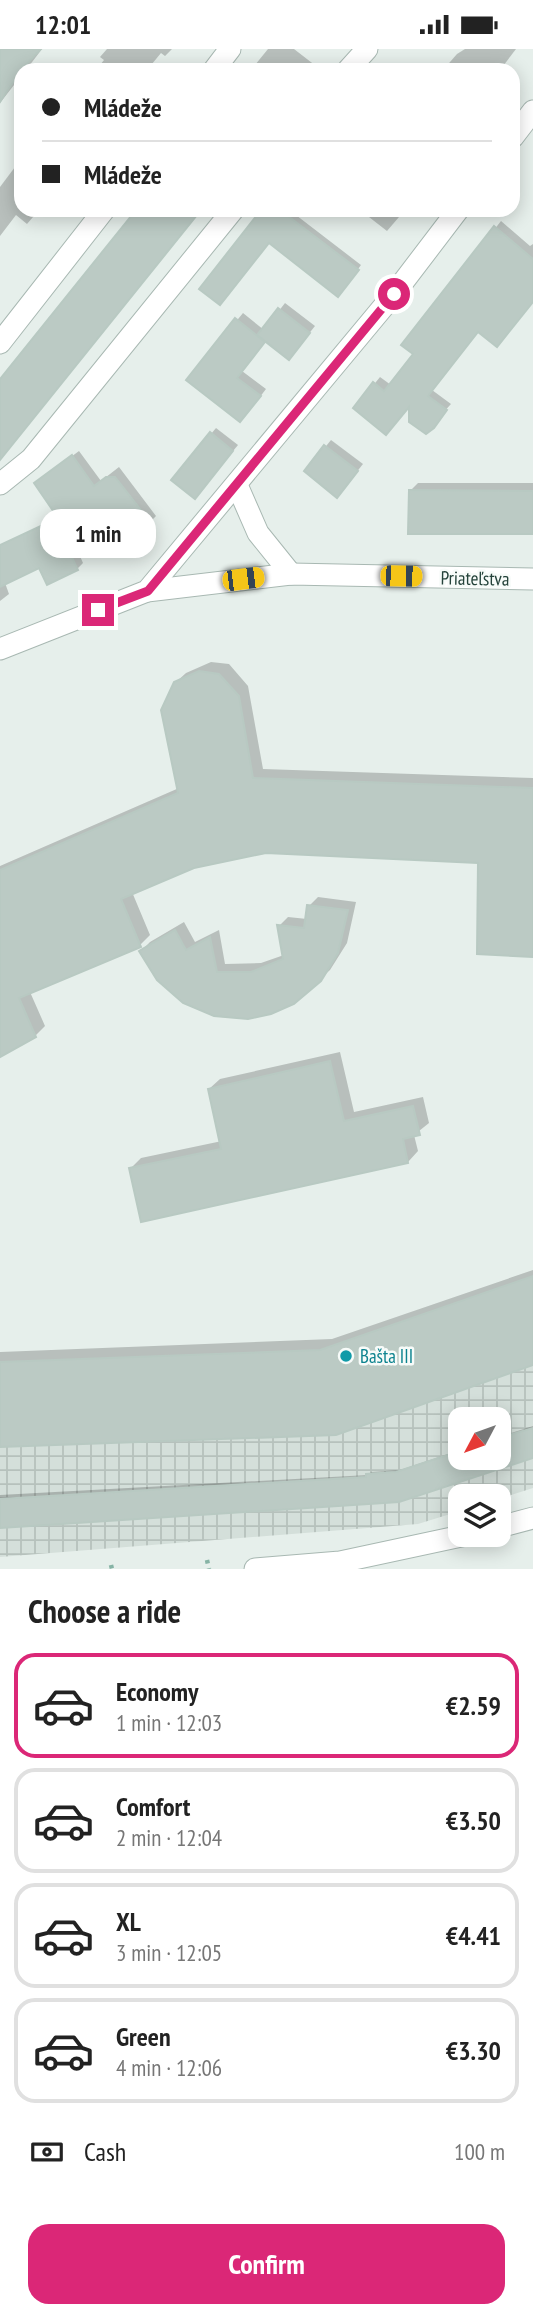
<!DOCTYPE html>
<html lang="en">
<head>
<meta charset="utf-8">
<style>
  :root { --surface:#fff; --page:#f6f6f6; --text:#222; --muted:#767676; --line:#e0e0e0; --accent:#db2777 }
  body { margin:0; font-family:"PT Sans Narrow",sans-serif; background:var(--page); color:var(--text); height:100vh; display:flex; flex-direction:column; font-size:26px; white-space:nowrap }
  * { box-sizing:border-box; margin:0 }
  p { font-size:23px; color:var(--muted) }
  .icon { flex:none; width:38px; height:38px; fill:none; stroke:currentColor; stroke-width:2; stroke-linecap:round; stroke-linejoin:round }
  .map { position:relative; height:1520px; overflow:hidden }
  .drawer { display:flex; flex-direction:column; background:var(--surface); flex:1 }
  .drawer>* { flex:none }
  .banner { position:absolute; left:14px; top:14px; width:506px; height:154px; border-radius:21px; box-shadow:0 4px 18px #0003; display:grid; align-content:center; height:154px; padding:0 28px; background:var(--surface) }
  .needle { width:46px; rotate:229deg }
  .buttons { position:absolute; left:448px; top:1358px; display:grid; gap:14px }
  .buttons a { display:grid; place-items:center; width:63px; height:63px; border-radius:14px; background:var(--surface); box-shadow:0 4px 18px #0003; font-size:35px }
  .end { position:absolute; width:32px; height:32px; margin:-16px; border:9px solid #db2777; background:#fff; box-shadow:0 0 0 4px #fff }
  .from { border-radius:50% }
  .bubble { position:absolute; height:49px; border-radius:21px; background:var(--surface); box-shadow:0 4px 18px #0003; font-size:23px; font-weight:800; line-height:49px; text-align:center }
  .car { position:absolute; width:21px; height:42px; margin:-21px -10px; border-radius:9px; box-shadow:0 0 5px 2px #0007; background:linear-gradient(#f5c518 24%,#345 0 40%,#f5c518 0 76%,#345 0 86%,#f5c518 0) }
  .banner b { display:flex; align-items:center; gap:24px; height:66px; font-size:26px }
  .banner b+b { border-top:2px solid var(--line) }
  .banner i { width:18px; height:18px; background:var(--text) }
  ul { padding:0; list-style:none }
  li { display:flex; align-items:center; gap:21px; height:105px; margin:0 14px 10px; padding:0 14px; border:4px solid var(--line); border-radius:21px }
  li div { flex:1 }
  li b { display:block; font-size:26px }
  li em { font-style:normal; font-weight:800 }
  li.active { border-color:var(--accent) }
  li>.icon { width:63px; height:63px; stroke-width:1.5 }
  h2 { padding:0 28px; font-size:32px; line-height:84px }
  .pay { display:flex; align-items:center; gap:18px; height:77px; padding:0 28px; font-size:26px }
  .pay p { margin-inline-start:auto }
  .action { display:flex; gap:14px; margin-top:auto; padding:14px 28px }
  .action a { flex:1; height:80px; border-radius:21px; background:var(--accent); color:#fff; font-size:28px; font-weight:800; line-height:80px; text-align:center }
  .status { display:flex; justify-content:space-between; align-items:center; height:49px; padding:0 35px; background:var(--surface); direction:ltr }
  .status svg { height:19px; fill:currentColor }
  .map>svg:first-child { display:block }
</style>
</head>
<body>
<div class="status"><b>12:01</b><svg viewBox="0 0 49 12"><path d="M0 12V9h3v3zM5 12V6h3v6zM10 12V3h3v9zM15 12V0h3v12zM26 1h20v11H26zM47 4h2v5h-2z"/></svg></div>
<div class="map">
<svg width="533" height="1520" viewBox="0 0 533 1520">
  <defs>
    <pattern id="industrial-grid" width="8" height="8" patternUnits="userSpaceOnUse" patternTransform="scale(1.75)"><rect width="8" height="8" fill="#d4dfda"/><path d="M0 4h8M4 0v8" fill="none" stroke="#b6c1bc"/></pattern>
  </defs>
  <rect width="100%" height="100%" fill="#e6efeb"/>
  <path fill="url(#industrial-grid)" fill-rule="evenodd" d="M 533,1316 L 533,1439 L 499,1450 L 499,1447 L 460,1447 L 460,1462 L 418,1475 L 0,1508 L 0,1398 L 336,1386 ZM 460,1370 L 499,1370 L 499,1409 L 460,1409 Z"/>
  <g fill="#0003">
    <polygon points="0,0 42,0 26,21 21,21 21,27 0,54"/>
    <polygon points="107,0 172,0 165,7 161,4 147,21 96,21 104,11 100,8"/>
    <polygon points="268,0 294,0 316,17 313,21 251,21"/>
    <polygon points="465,0 516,0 500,21 443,21 457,5"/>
    <polygon points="21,110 21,161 39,161 27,175 16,166 0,187 0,138"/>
    <polygon points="263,161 293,161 292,163 361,216 342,242 269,192"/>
    <polygon points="360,161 405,161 387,182"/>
    <polygon points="501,172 530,197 533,195 533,250 478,281 432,341 451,355 431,377 411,354 355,359 380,328 391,336 415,305 404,296"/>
    <polygon points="285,254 315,277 295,302 266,290 242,322 266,340 247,365 188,331 243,264 264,281"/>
    <polygon points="216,379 238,396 200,442 211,385"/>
    <polygon points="331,391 363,415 343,440 306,422"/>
    <polygon points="79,402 101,432 119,418 156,467 150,473 110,474 73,491 83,514 77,520 25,486 58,467 36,434"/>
    <polygon points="418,434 533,434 533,483 410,442"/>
    <polygon points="0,520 9,545 0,552"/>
    <polygon points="211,613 229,615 248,637 263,720 533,729 533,906 480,812 266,802 193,818 132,843 150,886 140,896 30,943 45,977 35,987 0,1006 0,817 179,739 175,634 186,624"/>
    <polygon points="318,848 356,853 347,894 330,921 293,954 141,902 150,893 184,873 195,893 219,881 225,915 261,914 284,906 279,877 288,868 307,870 309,857"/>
    <polygon points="340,1003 354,1063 423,1048 429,1074 414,1086 418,1102 408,1113 131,1119 141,1109 222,1092 209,1040 220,1030"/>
    <polygon points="533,1221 533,1315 0,1396 0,1303 332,1290"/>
    <polygon points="533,1377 533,1407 0,1476 0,1446 368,1426 371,1423 400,1421 460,1401 460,1409 499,1409 499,1388"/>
  </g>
  <g fill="#bbcac4" stroke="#b8c9c2" stroke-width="2">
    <polygon points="0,0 41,0 21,21 0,53"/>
    <polygon points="136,161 201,161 0,411 0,330"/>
    <polygon points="261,161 280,161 359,221 338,248 269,194 220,256 199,240"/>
    <polygon points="494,177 533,210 533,253 497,298 478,283 428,347 447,361 434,379 426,385 409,373 409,358 386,386 353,359 373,333 384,342 413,305 401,296"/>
    <polygon points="278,259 310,284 289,311 257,286"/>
    <polygon points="235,269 265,293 237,329 261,347 240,373 186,331"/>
    <polygon points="210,383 233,402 195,450 171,431"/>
    <polygon points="324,396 358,422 337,449 304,422"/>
    <polygon points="72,406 94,437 106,428 115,428 151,474 124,495 110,476 66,496 78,521 47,536 39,519 0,538 0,496 58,469 34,434"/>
    <polygon points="409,441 533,442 533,485 408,485"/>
    <polygon points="199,622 219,625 239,647 253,729 533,739 533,908 477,905 478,814 266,804 194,819 121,850 141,898 19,949 36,988 0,1008 0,821 178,744 161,661 174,633"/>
    <polygon points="307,856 348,861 338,904 321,932 294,955 271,965 248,970 214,967 183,954 157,931 139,902 175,881 186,901 210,888 217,923 251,923 283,910 277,876 304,879"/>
    <polygon points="330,1012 344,1072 413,1057 420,1086 403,1090 408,1114 141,1173 129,1119 221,1100 208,1040"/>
    <polygon points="533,1227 533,1316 336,1386 0,1398 0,1313 320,1301"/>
    <polygon points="533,1379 533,1409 399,1453 0,1479 0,1450 366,1428 366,1425 396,1423 460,1402 460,1409 499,1409 499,1389"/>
  </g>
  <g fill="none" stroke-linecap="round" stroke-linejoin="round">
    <g stroke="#a8b8b2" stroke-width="23">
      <g id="minor">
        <polyline points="214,21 230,0"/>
        <polyline points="348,21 367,0"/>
        <polyline points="513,88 533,62"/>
        <polyline points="0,294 104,161"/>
        <polyline points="0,435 31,410 233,161"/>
        <polyline points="237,436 258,484 291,525"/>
        <polyline points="147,542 291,525 533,530"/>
        <polyline points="0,600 147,542 394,245 458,161"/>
        <polyline points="499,1478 533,1469"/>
        <polyline points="255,1520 340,1513 466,1486"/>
      </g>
    </g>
    <g stroke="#86b3a5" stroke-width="4.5" stroke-dasharray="3.5 5" stroke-linecap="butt">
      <polyline points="207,1511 209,1520"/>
      <polyline points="111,1516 112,1520"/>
    </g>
    <use href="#minor" stroke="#fff" stroke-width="21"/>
  </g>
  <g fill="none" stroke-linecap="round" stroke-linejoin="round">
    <polyline stroke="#db2777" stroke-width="9" points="98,561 148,542 394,245"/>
  </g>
  <circle fill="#0f9aa8" stroke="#f7fbf9" stroke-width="2.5" cx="346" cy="1307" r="7"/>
  <g text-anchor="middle" stroke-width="5" stroke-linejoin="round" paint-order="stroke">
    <g font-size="19" fill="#24423a" stroke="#f7fbf9">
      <text transform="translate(475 529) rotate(1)" y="7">Priateľstva</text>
    </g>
    <g font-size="19" fill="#0d838f" stroke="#f7fbf9" text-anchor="start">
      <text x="360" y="1314">Bašta III</text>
    </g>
  </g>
</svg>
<div class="buttons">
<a><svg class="needle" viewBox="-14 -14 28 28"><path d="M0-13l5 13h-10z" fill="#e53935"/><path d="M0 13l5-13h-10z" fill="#767676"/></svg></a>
<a><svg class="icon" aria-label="layers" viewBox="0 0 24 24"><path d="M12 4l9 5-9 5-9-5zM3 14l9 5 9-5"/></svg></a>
</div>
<i class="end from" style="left:394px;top:245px"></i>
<i class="end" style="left:98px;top:561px"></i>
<div class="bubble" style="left:40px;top:460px;width:116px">1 min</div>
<i class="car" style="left:401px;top:527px;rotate:91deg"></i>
<i class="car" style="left:243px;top:530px;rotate:83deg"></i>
<div class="banner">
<b><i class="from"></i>Mládeže</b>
<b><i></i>Mládeže</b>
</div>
</div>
<section class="drawer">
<h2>Choose a ride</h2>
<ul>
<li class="active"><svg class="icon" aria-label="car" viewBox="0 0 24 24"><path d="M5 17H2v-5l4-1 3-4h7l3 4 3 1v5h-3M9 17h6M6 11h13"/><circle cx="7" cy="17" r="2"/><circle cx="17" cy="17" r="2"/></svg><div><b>Economy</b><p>1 min · 12:03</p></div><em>€2.59</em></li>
<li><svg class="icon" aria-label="car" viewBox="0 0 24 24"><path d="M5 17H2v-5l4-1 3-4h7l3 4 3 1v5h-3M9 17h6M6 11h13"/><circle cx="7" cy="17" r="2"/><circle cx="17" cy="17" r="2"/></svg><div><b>Comfort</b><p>2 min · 12:04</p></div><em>€3.50</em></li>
<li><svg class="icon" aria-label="car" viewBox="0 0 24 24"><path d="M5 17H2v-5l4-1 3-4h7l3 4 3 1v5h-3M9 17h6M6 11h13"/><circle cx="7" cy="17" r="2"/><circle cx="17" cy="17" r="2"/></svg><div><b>XL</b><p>3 min · 12:05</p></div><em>€4.41</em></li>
<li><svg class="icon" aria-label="car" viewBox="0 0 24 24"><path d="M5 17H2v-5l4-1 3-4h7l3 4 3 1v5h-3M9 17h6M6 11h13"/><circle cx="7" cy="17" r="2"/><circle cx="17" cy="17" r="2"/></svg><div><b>Green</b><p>4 min · 12:06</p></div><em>€3.30</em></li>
</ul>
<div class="pay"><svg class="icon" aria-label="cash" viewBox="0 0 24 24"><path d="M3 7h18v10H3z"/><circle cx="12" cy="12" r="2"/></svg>Cash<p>100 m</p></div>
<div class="action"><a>Confirm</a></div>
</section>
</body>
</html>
